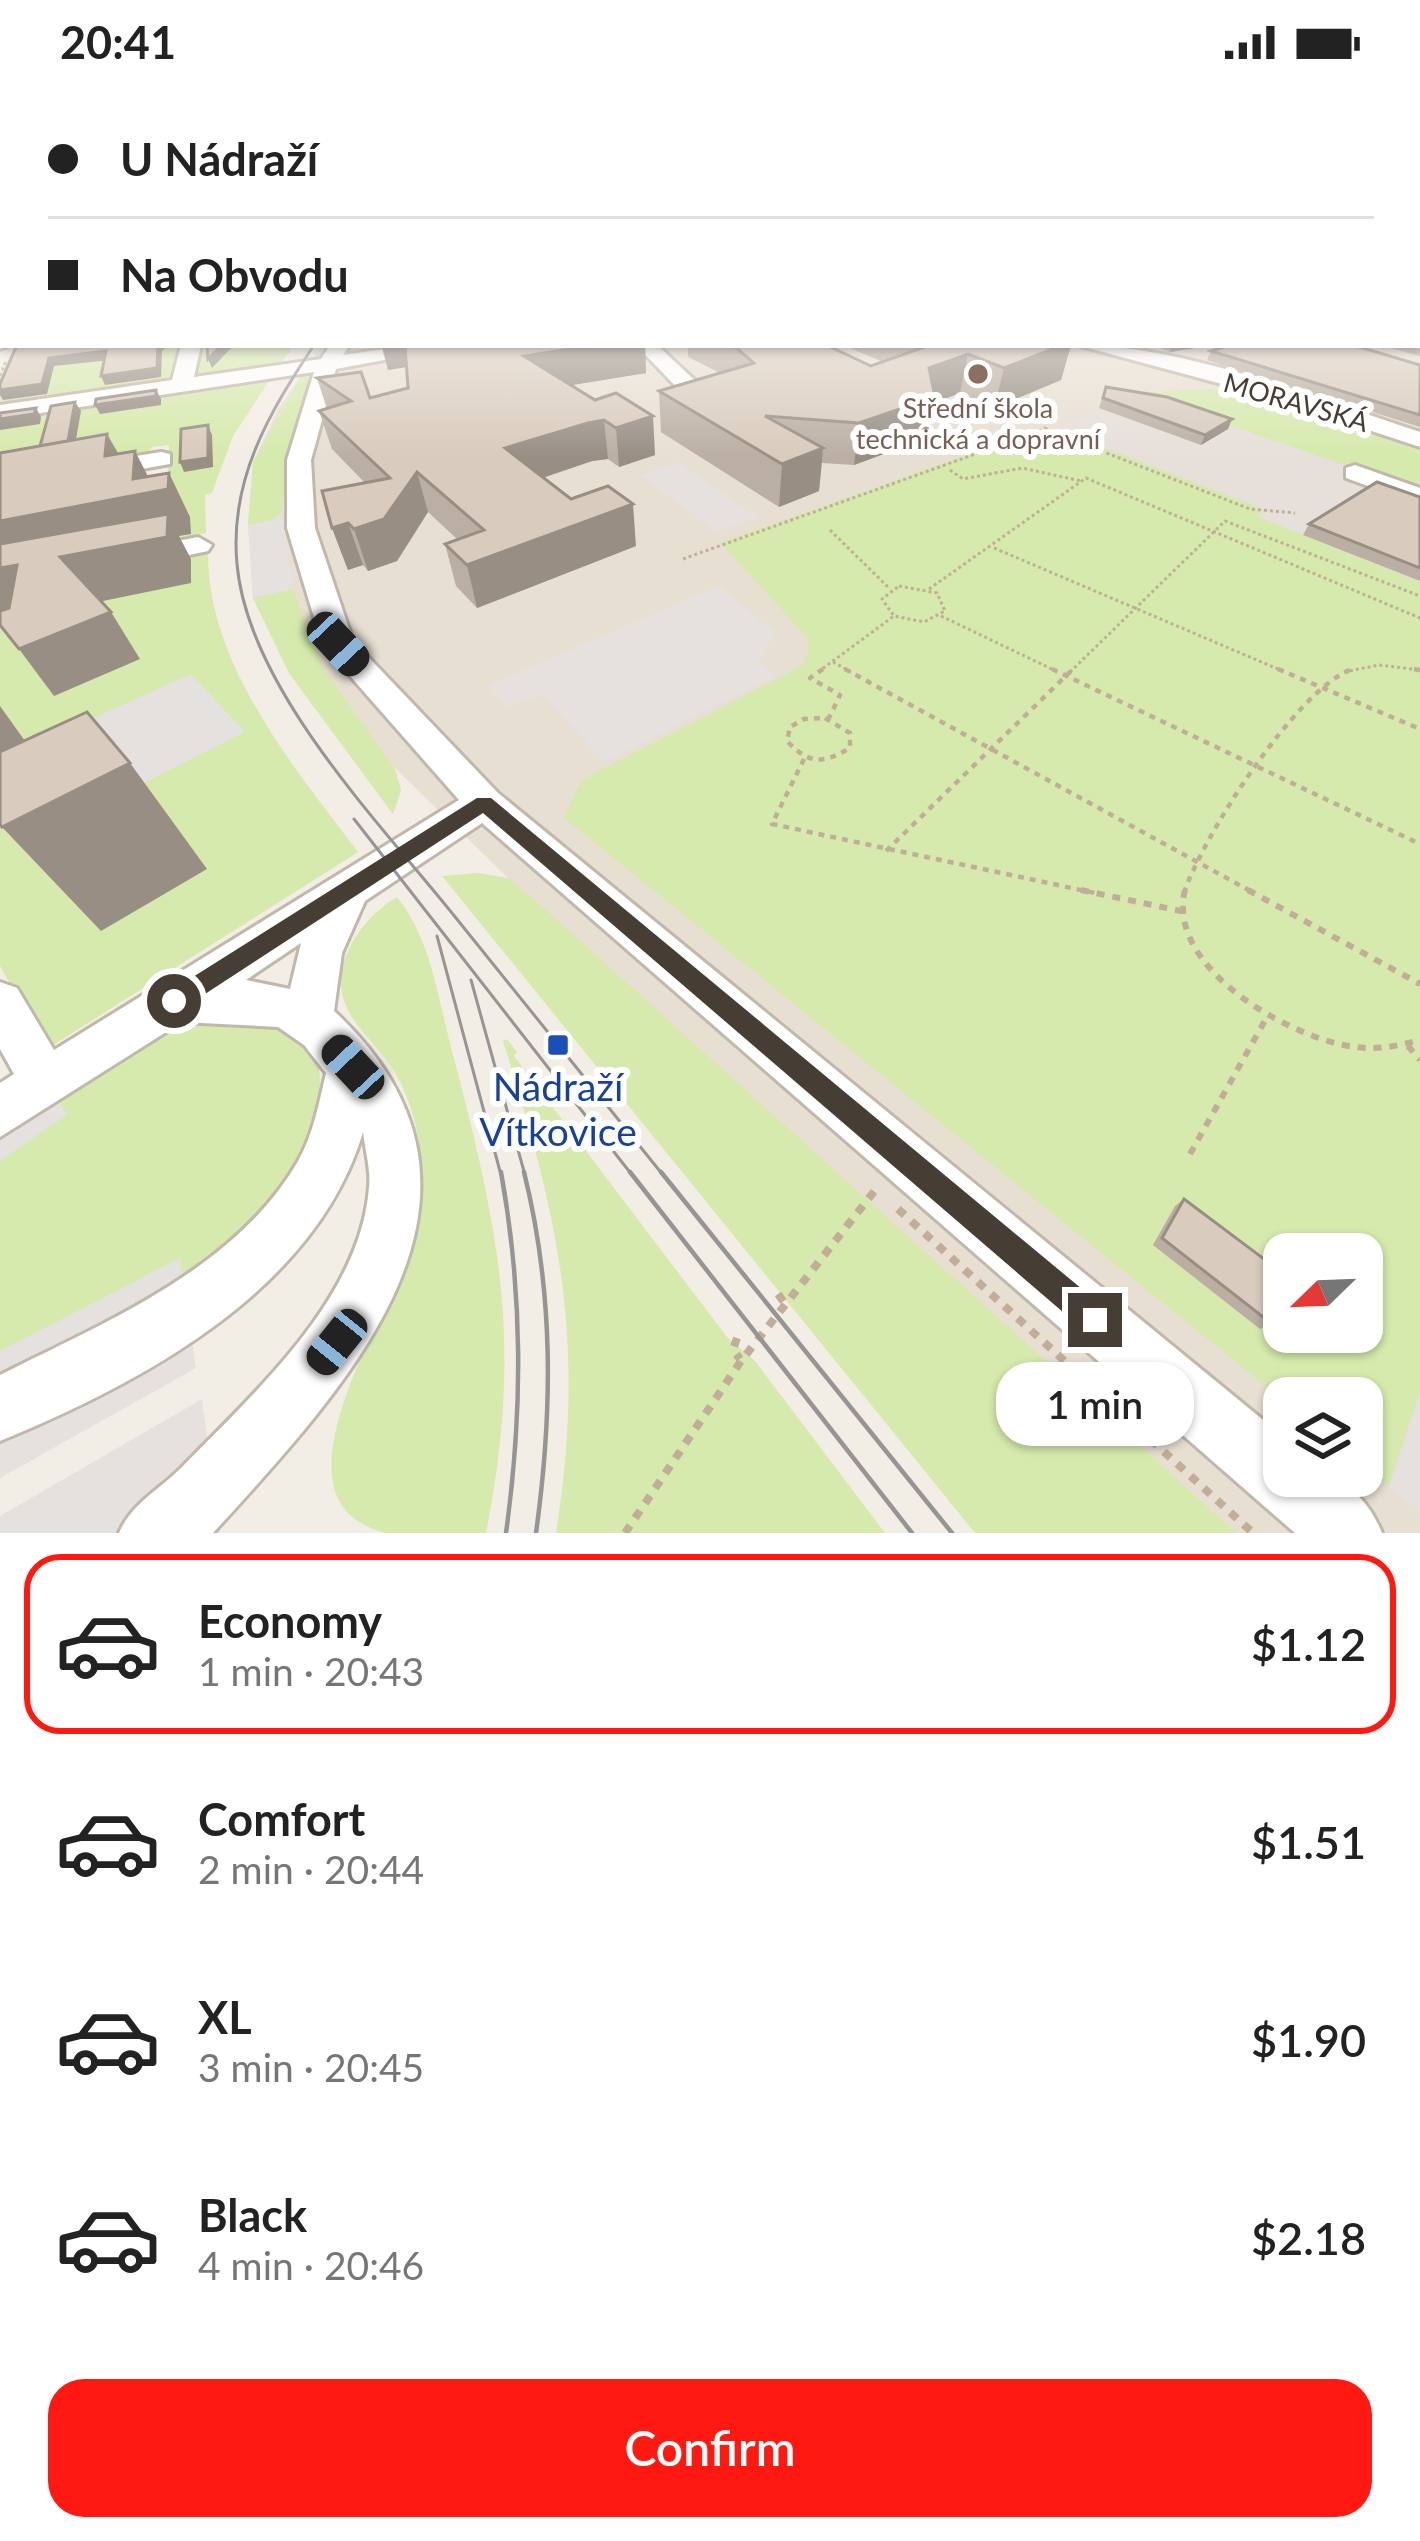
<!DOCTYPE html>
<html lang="en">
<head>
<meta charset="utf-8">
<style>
  :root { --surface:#fff; --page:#f2f2f2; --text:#222; --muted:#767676; --line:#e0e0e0; --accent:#ff1911 }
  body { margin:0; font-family:Lato,sans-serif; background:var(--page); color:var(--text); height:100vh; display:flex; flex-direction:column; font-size:45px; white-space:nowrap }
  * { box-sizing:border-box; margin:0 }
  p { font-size:39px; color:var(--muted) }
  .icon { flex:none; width:66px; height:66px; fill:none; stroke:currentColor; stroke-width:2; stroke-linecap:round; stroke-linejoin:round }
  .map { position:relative; height:1449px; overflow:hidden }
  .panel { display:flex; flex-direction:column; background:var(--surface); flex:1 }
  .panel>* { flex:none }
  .guide { position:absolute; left:0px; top:0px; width:1422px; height:264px; box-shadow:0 3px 9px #0004; display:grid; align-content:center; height:264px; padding:0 48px; background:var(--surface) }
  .needle { width:78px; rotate:247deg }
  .buttons { position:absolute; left:1263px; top:1149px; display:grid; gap:24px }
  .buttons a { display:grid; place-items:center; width:120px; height:120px; border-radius:24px; background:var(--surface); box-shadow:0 3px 9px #0004; font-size:60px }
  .end { position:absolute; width:54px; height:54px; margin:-27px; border:15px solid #463d35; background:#fff; box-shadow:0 0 0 6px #fff }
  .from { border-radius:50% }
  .bubble { position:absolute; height:84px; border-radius:36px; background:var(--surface); box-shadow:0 3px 9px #0004; font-size:39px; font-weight:600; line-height:84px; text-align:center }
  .car { position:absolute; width:36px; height:72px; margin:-36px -18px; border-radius:15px; box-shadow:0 0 9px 3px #0007; background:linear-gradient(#222 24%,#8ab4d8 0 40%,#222 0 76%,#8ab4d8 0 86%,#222 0) }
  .guide b { display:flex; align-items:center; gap:42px; height:114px; font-size:45px }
  .guide b+b { border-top:3px solid var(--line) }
  .guide i { width:30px; height:30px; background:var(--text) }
  ul { padding:21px 0 0; list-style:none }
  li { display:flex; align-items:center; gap:36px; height:180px; margin:0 24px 18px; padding:0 24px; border:6px solid transparent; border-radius:36px }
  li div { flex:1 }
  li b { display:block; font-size:45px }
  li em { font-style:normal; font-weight:600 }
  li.active { border-color:var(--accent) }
  li>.icon { width:108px; height:108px; stroke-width:1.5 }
  .primary-button { display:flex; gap:24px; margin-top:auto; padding:24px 48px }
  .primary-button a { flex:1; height:138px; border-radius:36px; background:var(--accent); color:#fff; font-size:48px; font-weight:600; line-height:138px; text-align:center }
  .status { display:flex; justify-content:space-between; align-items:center; height:84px; padding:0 60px; background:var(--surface); direction:ltr }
  .status svg { height:33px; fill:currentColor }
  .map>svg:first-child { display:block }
</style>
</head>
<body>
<div class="status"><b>20:41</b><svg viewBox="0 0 49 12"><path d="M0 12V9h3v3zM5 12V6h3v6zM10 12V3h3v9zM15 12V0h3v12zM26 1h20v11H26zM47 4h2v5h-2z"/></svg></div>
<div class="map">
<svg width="1420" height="1449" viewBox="0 0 1420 1449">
  <rect width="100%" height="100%" fill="#f3eee5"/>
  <path fill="#e8dfd3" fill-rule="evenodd" d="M 1420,171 L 1420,1449 L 1237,1449 L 508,794 L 395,684 L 401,706 L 393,730 L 289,589 L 253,514 L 248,441 L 253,378 L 278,325 L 322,261 L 1419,261 ZM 1284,1170 L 1362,1170 L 1362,1248 L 1284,1248 ZM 1284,1314 L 1362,1314 L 1362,1392 L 1284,1392 Z"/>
  <polygon fill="#e6dfda" points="1136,309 1420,407 1420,498 1254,432 1264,425 1056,345"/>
  <g fill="#d5eaac" fill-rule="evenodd">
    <polygon points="16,261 184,261 167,298 0,322 0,290"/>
    <polygon points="197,261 295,261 278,282 192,293"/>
    <polygon points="304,287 314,288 289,371 282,428 273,436 248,441 253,378"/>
    <polygon points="273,291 233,352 212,409 205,411 206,449 0,488 140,394 168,389 169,361 153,363 140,375 0,399 0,333"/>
    <polygon points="1246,303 1403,360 1420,361 1420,407 1136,309"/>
    <path d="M 1056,345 L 1265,426 L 1256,432 L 1420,498 L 1420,1308 L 1389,1402 L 1362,1381 L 1362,1314 L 1284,1317 L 563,733 L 582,696 L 802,582 L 809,566 L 807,553 L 720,459 L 1036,346 ZM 1284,1170 L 1362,1170 L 1362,1248 L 1284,1248 Z"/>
    <path d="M 208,468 C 207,580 294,683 358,768 L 47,965 L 0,882 L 0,514 Z"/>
    <polygon points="293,505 323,584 393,682 401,706 393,730 289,589 253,514"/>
    <polygon points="478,789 508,794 536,817 1237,1449 975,1449 442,792"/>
    <path d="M 397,813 C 430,854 437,909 450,959 C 499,1146 524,1255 486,1449 C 456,1449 414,1449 385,1449 C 244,1411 426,1193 422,1100 C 421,1062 416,1028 398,994 C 386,970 362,952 349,928 C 325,885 360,835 397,813 Z"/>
    <polygon points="201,936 284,942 318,976 324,1031 279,1127 210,1186 0,1299 0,1053 137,962"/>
    <path d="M 507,955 L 517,968 L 514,972 L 727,1253 L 755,1277 L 885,1449 L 556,1449 C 586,1258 560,1138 503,957 Z"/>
  </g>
  <g fill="#e4e1de">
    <polygon points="678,378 757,433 717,448 640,391"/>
    <polygon points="282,428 293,505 253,514 248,441 273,436"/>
    <polygon points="719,502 775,549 759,578 776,592 605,678 542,610 507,623 489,601"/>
    <polygon points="191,590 245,648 21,761 0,688 56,651"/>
    <polygon points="58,1015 67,1031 0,1077 0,1054"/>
    <polygon points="180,1174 196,1284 0,1394 0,1267"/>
    <polygon points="1420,1308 1420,1428 1389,1402"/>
    <polygon points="202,1315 220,1449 0,1449 0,1432"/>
  </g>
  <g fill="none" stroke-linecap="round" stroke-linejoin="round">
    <g stroke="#c2b7ab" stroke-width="6">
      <g id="minor">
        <polygon points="3,250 3,261 9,261 0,265"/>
        <path d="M 181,261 L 201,261 L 194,293 L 321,275 L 330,261 L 350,261 L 343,271 L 413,261 L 464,261 L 336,285 L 311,376 L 315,444 L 353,557 L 498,709 L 1284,1353 L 1284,1392 C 1334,1392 1361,1399 1382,1449 L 1295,1449 L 482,739 L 365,817 L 342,869 L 334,927 C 531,1110 348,1301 213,1449 L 119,1449 C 132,1419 158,1407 181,1384 C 254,1309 361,1214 369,1103 C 371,1086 365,1066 363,1048 C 316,1206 143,1298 0,1357 L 0,1291 C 105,1238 236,1185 298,1077 C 313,1051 319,1019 326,989 L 304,961 L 278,943 L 182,938 L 0,1053 L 0,999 L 14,990 L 0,965 L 0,898 L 17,904 L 54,966 L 459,716 L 322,560 L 287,444 L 287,376 L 314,288 L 0,335 L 0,321 L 172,296 ZM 301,859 L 290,905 L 246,896 Z"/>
        <polygon points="636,261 657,261 702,303 702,313 686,313"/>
        <path d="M 1077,261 C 1183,261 1319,315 1420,348 L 1420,363 L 1259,310 Z"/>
        <polygon points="161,368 170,370 170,380 0,410 0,394"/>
        <polygon points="1355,381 1420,404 1420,421 1346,394 1346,384"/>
        <polygon points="198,453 212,461 208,467 133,483 119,474 123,468"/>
      </g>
    </g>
    <g stroke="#c2ae98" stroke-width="3" stroke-dasharray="3 3" stroke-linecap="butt">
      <polyline points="0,292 6,277"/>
      <polyline points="1045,345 1250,425 1295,429"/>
      <polyline points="950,386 963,395 1022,384 1081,397"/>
      <polyline points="830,446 890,505"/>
      <polyline points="994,464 1285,588"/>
      <polyline points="683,475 1045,345 1046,338"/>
      <polygon points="899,502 937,509 945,527 924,538 894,532 882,515"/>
      <polyline points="929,505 1086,394 1420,534"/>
      <polyline points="941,532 1058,588"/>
      <polyline points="833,578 851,588"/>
      <polyline points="818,588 894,532"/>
      <polyline points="1070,588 1225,437 1420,512"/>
      <polyline points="1344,588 1379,581 1420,586"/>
    </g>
    <g stroke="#c2ae98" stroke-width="4.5" stroke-dasharray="6 6" stroke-linecap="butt">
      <polyline points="823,585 810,594 840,611 829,634"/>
      <polyline points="845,585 1254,809"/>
      <polyline points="1052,585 1420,760"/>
      <polyline points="1278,585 1420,645"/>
      <polyline points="1414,585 1420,586"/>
      <path d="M 825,634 L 850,649 L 850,664 C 822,680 810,681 787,657 L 790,643 L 804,635 Z"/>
      <polyline points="804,675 772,740 1095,809"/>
      <polyline points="886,767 1073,585"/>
      <path d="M 1184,809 C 1203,752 1296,606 1352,585"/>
    </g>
    <g stroke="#c2ae98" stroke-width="6" stroke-dasharray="8 8" stroke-linecap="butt">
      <polyline points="1081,806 1181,827"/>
      <path d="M 1185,806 C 1165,884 1291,955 1355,963 C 1379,966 1398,962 1420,956"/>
      <polyline points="1248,806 1420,900"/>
      <polyline points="1408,962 1420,976"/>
      <polyline points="1190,1070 1267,933"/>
    </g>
    <g stroke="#c2ae98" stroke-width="8" stroke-dasharray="9 9" stroke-linecap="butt">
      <polyline points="898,1125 1253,1449"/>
      <polyline points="778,1210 786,1221"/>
      <polyline points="737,1254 733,1266 740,1275"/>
      <polyline points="625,1449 741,1277 876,1105"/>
    </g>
    <use href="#minor" fill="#fff" fill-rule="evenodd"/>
    <g stroke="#959595" stroke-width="3">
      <path d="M 314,261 C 269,329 229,396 237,480 C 248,605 381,740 456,834 C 525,919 594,1005 663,1091"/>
      <polyline points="354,735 632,1091"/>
      <polyline points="437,852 501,1091"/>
      <polyline points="471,896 525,1091"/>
    </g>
    <g stroke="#959595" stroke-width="4.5">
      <path d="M 501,1088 C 523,1210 523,1326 506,1449"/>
      <path d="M 524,1088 C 554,1209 553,1326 536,1449"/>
      <polyline points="630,1088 912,1449"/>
      <polyline points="661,1088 952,1449"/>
    </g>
  </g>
  <g fill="#bbafa3">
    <polygon points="1420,171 1420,272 1379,261 1419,261"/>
    <polygon points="378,261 645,261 646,289 572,301 655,371 619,383 608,375 592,377 543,394 636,462 477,524 456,502 445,460 457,455 428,428 397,477 368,487 363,481 348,486 332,444 365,399 332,365 319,327 327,325 317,294 370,314 408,304 406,283 388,286 381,261"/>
    <polygon points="688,261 826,261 871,282 883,278 843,261 1071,261 1061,296 994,324 960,309 934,319 927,354 854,381 822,379 819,407 779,423 661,348 659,307 720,289 688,273"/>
    <polygon points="1153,261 1213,261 1170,268"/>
    <polygon points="1211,267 1420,281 1420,343 1207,276"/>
    <polygon points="1106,303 1232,335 1228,345 1201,361 1099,324"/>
    <polygon points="1420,413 1420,497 1303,451 1309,440"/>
    <polygon points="1184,1115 1272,1240 1260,1245 1153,1161 1175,1122"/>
  </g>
  <g fill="#988e84">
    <polygon points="158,261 168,261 162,267 161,293 105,301 101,292"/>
    <polygon points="222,261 234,261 212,284 208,275"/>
    <polygon points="382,261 407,261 412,282 388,286"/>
    <polygon points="596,261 645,261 646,289 529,308 524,272"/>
    <polygon points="1063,261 1071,261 1061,296 994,324 1004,284"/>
    <polygon points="1172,261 1213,261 1170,268"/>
    <polygon points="106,267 110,276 54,282 47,310 3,316 0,311 0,306 49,274"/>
    <polygon points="968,270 960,309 934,319 927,354 854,381 859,339 929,284"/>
    <polygon points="156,306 161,315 161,321 100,330 95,321"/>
    <polygon points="75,318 81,327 72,378 37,373"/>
    <polygon points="36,324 41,333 40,340 0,346 0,335"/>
    <polygon points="653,332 655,371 619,383 616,344"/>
    <polygon points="1232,335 1228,345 1201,361 1205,351"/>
    <polygon points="604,336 608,375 592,377 512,404 505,364 588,339"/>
    <polygon points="208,341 212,351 213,383 184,388 180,378"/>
    <polygon points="107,350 133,395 135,367 156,408 169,389 190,433 191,450 179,452 191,475 191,499 49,528 0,535 0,437 105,372"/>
    <polygon points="823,364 819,407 779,423 782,380"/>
    <polygon points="417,388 428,428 397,477 368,487 354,445"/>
    <polygon points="633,420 636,462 477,524 467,481"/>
    <polygon points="348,439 363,481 348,486 332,444"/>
    <polygon points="111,528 140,575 54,612 19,565"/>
    <polygon points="0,622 30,664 0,678"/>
    <polygon points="130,679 207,785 101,847 2,743"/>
  </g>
  <g fill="#d9cbbd" stroke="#988e84" stroke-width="3">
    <rect x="1419" y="171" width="1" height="90"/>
    <polygon points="3,205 3,243 0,239 0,207"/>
    <polygon points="17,261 158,261 157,284 101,292 106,267 49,274 42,300 0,306 0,300"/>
    <polygon points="207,261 222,261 208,275"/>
    <polygon points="405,261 596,261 524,272 595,316 616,309 653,332 616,344 604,336 588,339 505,364 571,415 608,402 633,420 467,481 445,460 484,446 417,388 384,435 354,445 348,439 332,444 322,407 390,394 319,327 351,317 317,294 361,288 370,314 408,304"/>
    <polygon points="733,261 826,261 871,282 930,261 1063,261 1004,284 968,270 929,284 935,313 859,339 765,332 823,364 782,380 659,307 754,279"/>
    <polygon points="1230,261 1353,261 1420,281 1420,331 1211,267"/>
    <polygon points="1106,303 1167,313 1232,335 1205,351 1103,314"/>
    <polygon points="156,306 156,312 95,321 96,315"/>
    <polygon points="75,318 68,357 40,362 51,322"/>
    <polygon points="36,324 34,330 0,335 0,329"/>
    <polygon points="208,341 208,374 180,378 181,345"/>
    <polygon points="107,350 105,372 135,367 133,395 169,389 168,405 0,437 0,369"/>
    <polygon points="1377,398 1420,413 1420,484 1309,440"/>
    <polygon points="168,430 167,453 60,473 111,528 19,565 0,541 0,527 9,524 17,481 0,484 0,460"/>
    <polygon points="87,628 130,679 2,743 0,740 0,668"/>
    <polygon points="1184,1115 1284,1190 1284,1213 1272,1240 1162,1154"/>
  </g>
  <linearGradient id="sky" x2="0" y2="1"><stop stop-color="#8bc3ec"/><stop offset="0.46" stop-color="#faf7f3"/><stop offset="1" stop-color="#faf7f3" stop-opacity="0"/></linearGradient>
  <rect width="1420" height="374" fill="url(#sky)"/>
  <polygon fill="#463d35" points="477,714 491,714 1106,1225 1110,1236 1106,1247 1095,1251 1085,1247 483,729 182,925 166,925 166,910"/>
  <circle fill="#8d6e63" stroke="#fff" stroke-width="4.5" cx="978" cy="290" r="12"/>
  <rect fill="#1a4fb4" stroke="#fff" stroke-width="4.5" x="546" y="949" width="24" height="24" rx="6"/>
  <g text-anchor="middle" stroke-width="12" stroke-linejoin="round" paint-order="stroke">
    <g font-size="27" fill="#463d35" stroke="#fff">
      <text transform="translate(1296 319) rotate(16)" y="9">MORAVSKÁ</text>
    </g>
    <g font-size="27" fill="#785e54" stroke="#fff">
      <text x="978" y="334">Střední škola<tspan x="978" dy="31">technická a dopravní</tspan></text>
    </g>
    <g font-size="39" fill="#164399" stroke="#fff">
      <text x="558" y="1017">Nádraží<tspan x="558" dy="45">Vítkovice</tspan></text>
    </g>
  </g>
</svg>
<div class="buttons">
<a><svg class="needle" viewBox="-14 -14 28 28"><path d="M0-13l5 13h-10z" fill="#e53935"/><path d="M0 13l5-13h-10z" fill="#767676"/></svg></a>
<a><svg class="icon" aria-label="layers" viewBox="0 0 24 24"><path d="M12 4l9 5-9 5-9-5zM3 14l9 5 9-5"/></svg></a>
</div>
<i class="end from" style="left:174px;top:917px"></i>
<i class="end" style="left:1095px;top:1236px"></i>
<div class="bubble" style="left:996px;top:1278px;width:198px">1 min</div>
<i class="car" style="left:338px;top:560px;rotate:137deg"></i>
<i class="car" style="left:353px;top:983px;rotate:317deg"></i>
<i class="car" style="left:337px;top:1258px;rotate:219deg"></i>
<div class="guide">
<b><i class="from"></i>U Nádraží</b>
<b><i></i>Na Obvodu</b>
</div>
</div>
<section class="panel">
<ul>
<li class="active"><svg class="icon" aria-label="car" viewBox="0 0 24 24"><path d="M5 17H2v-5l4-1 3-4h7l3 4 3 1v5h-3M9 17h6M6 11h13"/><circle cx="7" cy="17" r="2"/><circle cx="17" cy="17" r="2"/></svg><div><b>Economy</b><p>1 min · 20:43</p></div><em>$1.12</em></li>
<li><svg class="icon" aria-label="car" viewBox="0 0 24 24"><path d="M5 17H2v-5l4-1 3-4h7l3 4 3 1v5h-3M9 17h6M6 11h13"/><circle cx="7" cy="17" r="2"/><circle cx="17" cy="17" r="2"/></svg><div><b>Comfort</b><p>2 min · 20:44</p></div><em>$1.51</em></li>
<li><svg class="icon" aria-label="car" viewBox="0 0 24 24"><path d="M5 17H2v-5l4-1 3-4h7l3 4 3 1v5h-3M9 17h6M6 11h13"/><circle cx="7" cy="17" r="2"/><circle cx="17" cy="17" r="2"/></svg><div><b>XL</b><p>3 min · 20:45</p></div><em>$1.90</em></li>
<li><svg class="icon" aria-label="car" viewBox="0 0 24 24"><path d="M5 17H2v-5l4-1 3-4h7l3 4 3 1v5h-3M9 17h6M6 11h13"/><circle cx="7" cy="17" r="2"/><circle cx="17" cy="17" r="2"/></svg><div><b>Black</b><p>4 min · 20:46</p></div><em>$2.18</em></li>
</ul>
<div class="primary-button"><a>Confirm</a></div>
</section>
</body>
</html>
